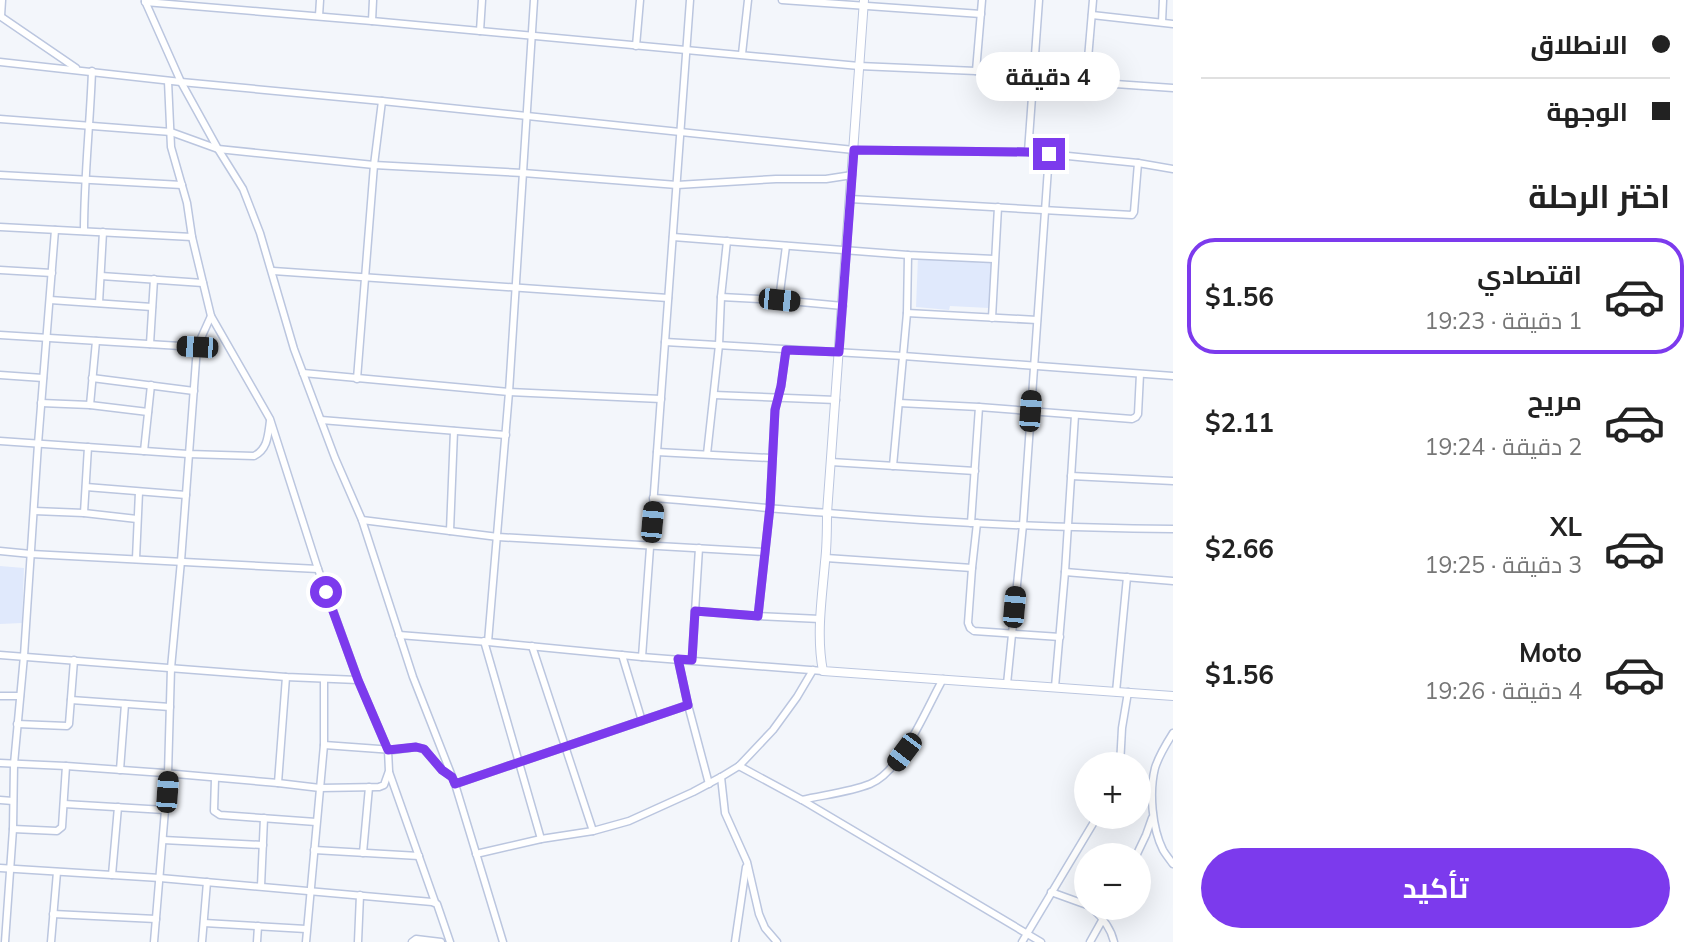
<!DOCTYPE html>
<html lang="ar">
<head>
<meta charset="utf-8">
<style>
  :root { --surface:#fff; --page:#f6f6f6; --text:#222; --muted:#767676; --line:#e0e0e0; --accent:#7c3aed }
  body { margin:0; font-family:Mulish,Cairo,sans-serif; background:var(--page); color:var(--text); direction:rtl; height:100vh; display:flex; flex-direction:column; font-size:26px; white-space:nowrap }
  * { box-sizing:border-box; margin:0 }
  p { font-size:23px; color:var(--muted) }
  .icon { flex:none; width:38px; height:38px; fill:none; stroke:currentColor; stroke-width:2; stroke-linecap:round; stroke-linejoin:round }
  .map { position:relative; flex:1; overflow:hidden; direction:ltr }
  .sheet { display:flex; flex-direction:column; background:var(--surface); width:525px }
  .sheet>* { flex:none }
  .top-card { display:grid; align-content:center; height:154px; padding:0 28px; background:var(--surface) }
  .tools { position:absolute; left:1074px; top:752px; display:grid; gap:14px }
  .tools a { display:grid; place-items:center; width:77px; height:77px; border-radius:50%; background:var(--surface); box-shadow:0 7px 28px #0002; font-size:35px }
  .end { position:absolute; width:32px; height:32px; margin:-16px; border:9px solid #7c3aed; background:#fff; box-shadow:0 0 0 4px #fff }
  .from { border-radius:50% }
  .bubble { position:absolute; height:49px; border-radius:24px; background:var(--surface); box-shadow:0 7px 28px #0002; font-size:23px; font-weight:700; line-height:49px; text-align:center; direction:rtl }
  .car { position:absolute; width:21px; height:42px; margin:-21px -10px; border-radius:9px; box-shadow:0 0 5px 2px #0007; background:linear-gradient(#222 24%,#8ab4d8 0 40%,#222 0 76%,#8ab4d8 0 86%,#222 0) }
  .top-card b { display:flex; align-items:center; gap:24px; height:66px; font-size:26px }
  .top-card b+b { border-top:2px solid var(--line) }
  .top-card i { width:18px; height:18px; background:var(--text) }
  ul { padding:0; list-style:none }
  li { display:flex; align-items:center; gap:21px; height:116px; margin:0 14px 10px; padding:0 14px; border:4px solid transparent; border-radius:28px }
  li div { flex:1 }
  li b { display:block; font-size:26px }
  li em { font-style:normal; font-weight:700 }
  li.selected { border-color:var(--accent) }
  li>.icon { width:63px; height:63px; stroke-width:1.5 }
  h2 { padding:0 28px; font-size:32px; line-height:84px }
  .button { display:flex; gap:14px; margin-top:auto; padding:14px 28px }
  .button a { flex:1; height:80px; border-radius:42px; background:var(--accent); color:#fff; font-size:28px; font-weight:700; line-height:80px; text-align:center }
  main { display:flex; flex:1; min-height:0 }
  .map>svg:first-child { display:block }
</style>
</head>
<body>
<main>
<section class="sheet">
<div class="top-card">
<b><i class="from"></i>الانطلاق</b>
<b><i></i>الوجهة</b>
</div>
<h2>اختر الرحلة</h2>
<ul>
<li class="selected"><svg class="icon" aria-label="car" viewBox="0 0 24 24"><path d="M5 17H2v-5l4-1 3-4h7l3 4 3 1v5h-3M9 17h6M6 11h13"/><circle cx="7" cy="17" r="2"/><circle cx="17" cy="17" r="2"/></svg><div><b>اقتصادي</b><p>1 دقيقة · 19:23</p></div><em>$1.56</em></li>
<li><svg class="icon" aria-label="car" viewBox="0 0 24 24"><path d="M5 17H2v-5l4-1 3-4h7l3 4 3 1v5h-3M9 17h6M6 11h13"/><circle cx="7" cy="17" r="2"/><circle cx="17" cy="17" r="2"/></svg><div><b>مريح</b><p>2 دقيقة · 19:24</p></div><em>$2.11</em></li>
<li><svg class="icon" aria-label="car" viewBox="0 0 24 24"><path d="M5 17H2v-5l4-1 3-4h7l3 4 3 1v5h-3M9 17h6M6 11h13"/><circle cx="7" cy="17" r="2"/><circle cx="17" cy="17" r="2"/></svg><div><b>XL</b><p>3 دقيقة · 19:25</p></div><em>$2.66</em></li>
<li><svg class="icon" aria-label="car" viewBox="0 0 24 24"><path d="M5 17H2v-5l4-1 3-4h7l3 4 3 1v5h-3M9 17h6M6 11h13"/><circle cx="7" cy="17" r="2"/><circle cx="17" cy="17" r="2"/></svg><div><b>Moto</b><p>4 دقيقة · 19:26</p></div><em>$1.56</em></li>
</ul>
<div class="button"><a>تأكيد</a></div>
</section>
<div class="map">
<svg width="1173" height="942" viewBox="0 0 1173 942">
  <rect width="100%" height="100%" fill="#f3f6fb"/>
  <g fill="#e0e9fc">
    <polygon points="918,257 992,262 989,308 950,306 949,310 916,307"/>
    <polygon points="0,566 24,568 22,623 0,624"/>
  </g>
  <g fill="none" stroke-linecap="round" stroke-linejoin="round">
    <g stroke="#bbc6df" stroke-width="9">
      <g id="street">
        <polyline points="782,0 981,14"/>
        <polyline points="145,1 181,82 218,149 243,189 260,233 294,349 335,458 362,520 413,677 455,784 503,942"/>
        <polyline points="145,2 372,21 859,66 976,71 1086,82 1173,88"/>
        <polyline points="1092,15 1173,24"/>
        <polyline points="0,16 76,68"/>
        <polyline points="1,16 2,0"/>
        <polyline points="319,16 320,0"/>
        <polyline points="372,21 373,0"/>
        <polyline points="1162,22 1163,0"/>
        <polyline points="480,31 482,0"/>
        <polyline points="636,46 640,0"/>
        <polyline points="742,54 748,0"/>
        <polyline points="0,62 181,82 382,101 854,150 1028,152 1138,163 1173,169"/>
        <polyline points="976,71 982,0"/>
        <polyline points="1086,82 1093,0"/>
        <polyline points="0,119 171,132 218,149 374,165 523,173 677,185 776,179 826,179 852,175"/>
        <polyline points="1028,152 1039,0"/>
        <polyline points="0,175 182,185"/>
        <polyline points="850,199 1132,215 1134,212 1138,163"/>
        <polyline points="0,227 192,237"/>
        <path d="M 84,231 C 84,178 90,125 92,71"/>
        <polyline points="673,237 908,255 994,259"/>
        <polyline points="0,270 52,273"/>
        <polyline points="273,271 668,298"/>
        <polyline points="101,276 203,283"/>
        <polyline points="721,297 779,300 843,306"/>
        <polyline points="50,300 152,307"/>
        <polyline points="779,300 786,246"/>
        <polyline points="99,303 103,232"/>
        <polyline points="907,313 1037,320"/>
        <polyline points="992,318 998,207"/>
        <polyline points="0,335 197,347 211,316 192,237 187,203 171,147 168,81"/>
        <polyline points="665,342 903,356 1173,376"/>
        <polyline points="150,344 154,279"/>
        <polyline points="303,373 509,392 661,399"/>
        <polyline points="0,375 43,378"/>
        <polyline points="92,378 194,391"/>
        <polyline points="357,379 374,165 382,101"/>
        <polyline points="714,395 836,400"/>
        <polyline points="41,403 90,405 148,412"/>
        <polyline points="899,403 979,407 1132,419 1136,417 1138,414 1140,374"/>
        <polyline points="90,405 96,341"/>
        <polyline points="321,420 506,435"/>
        <path d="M 0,441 L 188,454 L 254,456 C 268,449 268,435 270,421"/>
        <polyline points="144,451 151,385"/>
        <polyline points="657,452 771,458"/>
        <polyline points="707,454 719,345 721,297 727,241"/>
        <polyline points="831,462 975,471"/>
        <polyline points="893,466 907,313 908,255"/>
        <polyline points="1071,476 1173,481"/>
        <polyline points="86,487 186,495"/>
        <path d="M 653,498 C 712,502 770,509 828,513 C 943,523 1058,528 1173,529"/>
        <polyline points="34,511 84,513 137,519"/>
        <polyline points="84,513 88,447"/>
        <polyline points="362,520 498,537 764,552"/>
        <polyline points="971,523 979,407"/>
        <polyline points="977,523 972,568 968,623 970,628 974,631 1060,637"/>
        <polyline points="450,531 454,431"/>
        <polyline points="0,551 31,554 318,569"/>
        <polyline points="826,558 972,568"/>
        <polyline points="136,559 139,492"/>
        <polyline points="1065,572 1173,581"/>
        <polyline points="695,611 758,616 820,619"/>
        <polyline points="758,616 770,507 775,409 781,386 786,350"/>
        <polyline points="399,635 488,642 642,657 823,671"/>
        <polyline points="484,641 541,839"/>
        <polyline points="488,642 509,392 534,0"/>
        <polyline points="532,646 593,831"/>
        <polyline points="0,655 286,677 358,680"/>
        <polyline points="622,655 642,721"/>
        <polyline points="642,657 690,0"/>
        <polyline points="678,659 688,705 709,784"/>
        <polyline points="692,660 699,548"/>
        <polyline points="1007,684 1023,525 1049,154"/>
        <polyline points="1055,687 1065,572 1075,415"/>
        <polyline points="1116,692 1127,577"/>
        <polyline points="0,696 20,696"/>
        <polyline points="71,700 170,707"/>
        <polyline points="17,724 67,726 69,724 74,660"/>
        <path d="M 1173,733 C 1166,744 1159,755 1155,768 C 1149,792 1152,828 1163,850 C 1166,855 1170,860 1173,864"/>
        <polyline points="324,745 393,750 416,747 424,749 442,770 451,776"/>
        <polyline points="0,763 66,766 164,773 278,783 320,788 379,787 384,785 389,771 388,750 358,680 318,569 270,419 211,316"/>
        <polyline points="1120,765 1122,728 1128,692"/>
        <polyline points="739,766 802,800 1041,942"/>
        <polyline points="120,770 125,704"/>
        <polyline points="389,772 435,902"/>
        <polyline points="721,777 725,813 747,862 759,914 765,928 777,942"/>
        <polyline points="215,779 214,811 220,815 316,822"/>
        <polyline points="278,783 286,677"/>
        <polyline points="455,784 688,705"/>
        <polyline points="0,800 13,801"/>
        <path d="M 802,800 C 823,795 850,792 870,784 C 902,771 926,709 943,679"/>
        <polyline points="64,804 165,810"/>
        <polyline points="13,829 57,831 62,827 66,766"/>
        <polyline points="163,840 263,845"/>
        <polyline points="314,850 419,856"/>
        <polyline points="363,853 369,787"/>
        <polyline points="476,854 541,839 593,831 629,821 693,792 721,777 739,766 773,730 797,697 813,670"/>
        <polyline points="1136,856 1146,835 1152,818"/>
        <polyline points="0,868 160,878 432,902 437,904 450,942"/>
        <polyline points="112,875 118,807"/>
        <polyline points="261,886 264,818"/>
        <polyline points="1051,892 1087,905"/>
        <path d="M 1092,908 C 1103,918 1111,928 1114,942"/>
        <polyline points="53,914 156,919"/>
        <polyline points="204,923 306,929"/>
        <polyline points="5,942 13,829 14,764 24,656 38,444 55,230"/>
        <polyline points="51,942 57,872"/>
        <polyline points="154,942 168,774 171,668 181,561 197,347"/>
        <polyline points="202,942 207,882"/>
        <polyline points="257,942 258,926"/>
        <polyline points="306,942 324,745 324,680"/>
        <polyline points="358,942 360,895"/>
        <polyline points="412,942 416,939 441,942"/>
        <polyline points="735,942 746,867"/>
        <polyline points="1022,942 1097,817"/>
        <polyline points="1090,942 1109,908"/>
      </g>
    </g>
    <g stroke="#bbc6df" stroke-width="10">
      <path id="secondary" d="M 864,0 L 827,513 C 827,530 827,546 825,562 C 822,598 816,635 823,671 L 1173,696"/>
    </g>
    <use href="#street" stroke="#fff" stroke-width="6"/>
    <use href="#secondary" stroke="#fff" stroke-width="8"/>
  </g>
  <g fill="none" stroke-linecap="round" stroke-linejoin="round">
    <polyline stroke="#7c3aed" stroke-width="9" points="326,592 358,680 388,750 416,747 424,749 442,770 452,777 455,784 688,705 678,659 692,660 695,611 758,616 770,507 775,410 781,386 786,350 839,352 854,150 1028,152 1049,154"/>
  </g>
</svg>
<div class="tools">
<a>+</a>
<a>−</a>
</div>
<i class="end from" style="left:326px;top:592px"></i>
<i class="end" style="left:1049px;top:154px"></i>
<div class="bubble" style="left:976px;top:52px;width:144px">4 دقيقة</div>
<i class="car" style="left:779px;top:300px;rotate:96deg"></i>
<i class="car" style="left:197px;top:347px;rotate:273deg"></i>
<i class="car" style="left:1030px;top:411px;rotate:4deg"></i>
<i class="car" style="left:652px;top:522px;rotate:5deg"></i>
<i class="car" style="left:1014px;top:607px;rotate:5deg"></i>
<i class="car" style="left:904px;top:752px;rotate:217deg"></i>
<i class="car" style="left:167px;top:792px;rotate:4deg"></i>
</div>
</main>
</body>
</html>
